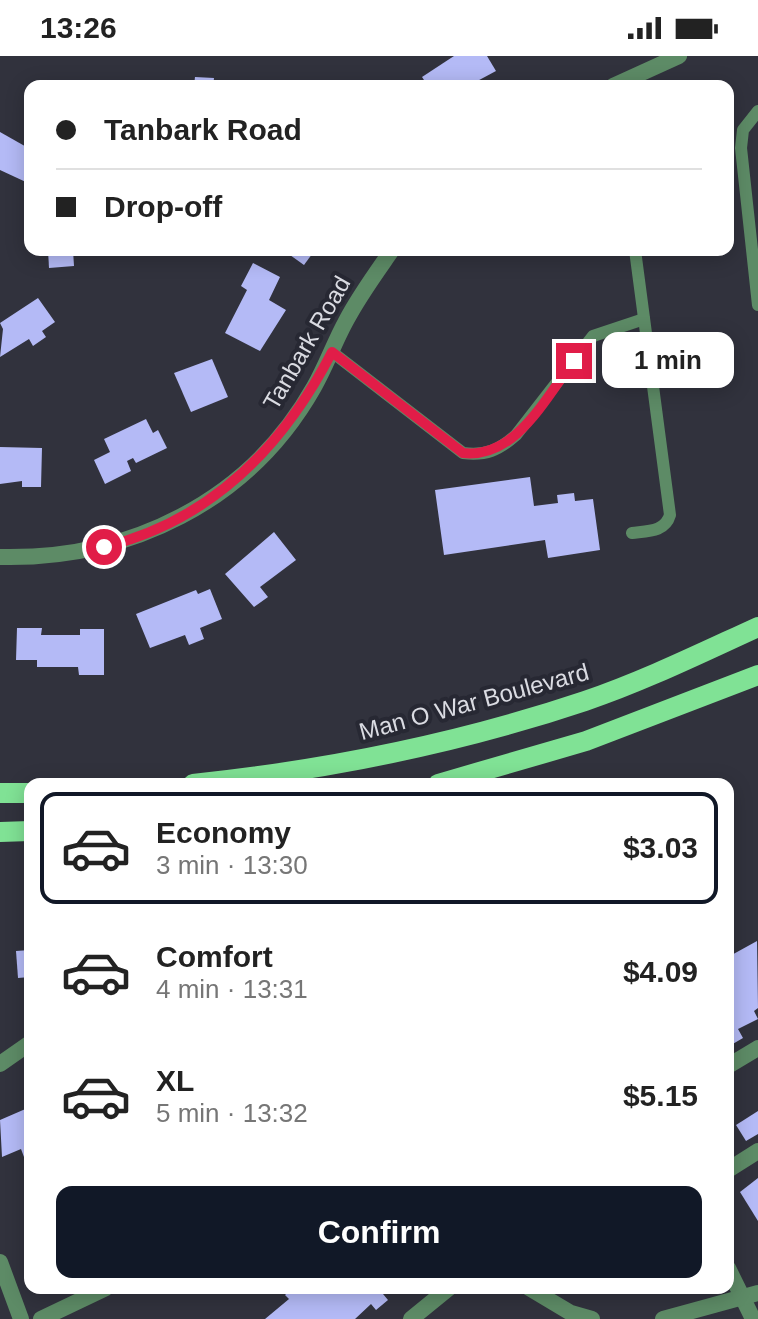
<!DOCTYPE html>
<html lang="en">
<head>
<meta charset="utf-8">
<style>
  :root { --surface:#fff; --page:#f2f2f2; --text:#222; --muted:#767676; --line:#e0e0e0; --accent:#111827 }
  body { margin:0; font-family:Arial,sans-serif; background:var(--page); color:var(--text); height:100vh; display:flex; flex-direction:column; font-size:30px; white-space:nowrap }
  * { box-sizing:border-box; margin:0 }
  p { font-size:26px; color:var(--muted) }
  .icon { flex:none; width:44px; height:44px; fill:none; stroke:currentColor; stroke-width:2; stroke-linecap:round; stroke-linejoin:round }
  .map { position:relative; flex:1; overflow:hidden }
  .panel { position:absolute; left:24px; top:722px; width:710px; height:516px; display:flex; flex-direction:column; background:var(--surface); border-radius:16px; box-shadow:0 4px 20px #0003 }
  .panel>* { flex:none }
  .guide { position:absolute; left:24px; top:24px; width:710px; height:176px; border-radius:16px; box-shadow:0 4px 20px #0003; display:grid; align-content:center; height:176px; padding:0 32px; background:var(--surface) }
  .end { position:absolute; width:36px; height:36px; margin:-18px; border:10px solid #e11d48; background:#fff; box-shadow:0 0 0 4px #fff }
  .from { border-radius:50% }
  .bubble { position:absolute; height:56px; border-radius:16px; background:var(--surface); box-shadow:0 4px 20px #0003; font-size:26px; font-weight:700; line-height:56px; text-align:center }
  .guide b { display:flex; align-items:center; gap:28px; height:76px; font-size:30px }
  .guide b+b { border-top:2px solid var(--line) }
  .guide i { width:20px; height:20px; background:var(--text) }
  ul { padding:14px 0 0; list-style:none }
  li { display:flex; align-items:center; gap:24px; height:112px; margin:0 16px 12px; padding:0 16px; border:4px solid transparent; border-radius:16px }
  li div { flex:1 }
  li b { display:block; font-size:30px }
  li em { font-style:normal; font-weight:700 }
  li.selected { border-color:var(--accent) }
  li>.icon { width:72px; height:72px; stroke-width:1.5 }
  .button { display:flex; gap:16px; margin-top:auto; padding:16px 32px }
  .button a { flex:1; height:92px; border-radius:16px; background:var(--accent); color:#fff; font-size:32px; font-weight:700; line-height:92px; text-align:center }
  .status { display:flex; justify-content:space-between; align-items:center; height:56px; padding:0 40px; background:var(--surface); direction:ltr }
  .status svg { height:22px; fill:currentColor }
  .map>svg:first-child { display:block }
</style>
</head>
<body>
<div class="status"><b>13:26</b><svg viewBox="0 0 49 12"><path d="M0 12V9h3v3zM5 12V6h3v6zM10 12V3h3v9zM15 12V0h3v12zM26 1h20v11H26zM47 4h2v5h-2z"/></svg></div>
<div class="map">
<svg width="758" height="1263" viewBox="0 0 758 1263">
  <rect width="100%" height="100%" fill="#31323d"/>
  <g fill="#b4baf6">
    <polygon points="454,0 487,0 496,15 468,30 428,30 422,21"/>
    <polygon points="195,21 214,22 213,30 194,30"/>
    <polygon points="0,76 30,93 28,127 0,114"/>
    <polygon points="48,194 73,194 74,210 49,212"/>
    <polygon points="283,194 315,194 304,209"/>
    <polygon points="253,207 280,221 269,244 286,254 260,295 225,277 247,234 241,230"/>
    <polygon points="38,242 55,266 42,275 46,281 33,290 29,283 0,301 3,273 0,267"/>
    <polygon points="212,303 228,341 191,356 174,317"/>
    <polygon points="146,363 153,377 158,374 167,392 136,407 133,402 127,405 131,415 105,428 94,404 110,396 104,383"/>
    <polygon points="0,391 42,392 41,431 22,431 22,425 0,428"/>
    <polygon points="530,421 534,450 558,447 557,439 574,437 575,445 593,443 600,494 548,502 545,484 444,499 435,434"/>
    <polygon points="274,476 296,504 260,531 268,541 254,551 225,518"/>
    <polygon points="210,533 222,563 200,572 204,583 189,589 185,579 150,592 136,558 196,534 198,538"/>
    <polygon points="17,572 42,572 41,579 80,579 80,573 104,573 104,619 79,619 78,611 37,611 37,604 16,604"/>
    <polygon points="757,885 758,952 754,955 758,963 738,973 743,982 731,989 728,909 732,907 728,901"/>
    <polygon points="30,894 30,921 18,922 16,895"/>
    <polygon points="30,1051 30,1098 24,1101 21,1093 2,1101 0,1064"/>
    <polygon points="758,1055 758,1078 746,1085 736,1069"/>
    <polygon points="758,1122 758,1165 740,1136"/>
    <polygon points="292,1232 390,1232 383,1238 388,1244 376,1254 371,1248 355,1263 265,1263 289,1243 285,1239"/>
  </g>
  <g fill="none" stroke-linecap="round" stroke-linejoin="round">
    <g stroke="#5d8b66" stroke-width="12">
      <polyline points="758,55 743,74 741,92 758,249"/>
      <path d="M 332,296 L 463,397 C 486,400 499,394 516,379 L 593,280 L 644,263"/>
      <path d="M 632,477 C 648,475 665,476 670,459 L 635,194"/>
    </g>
    <g stroke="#5d8b66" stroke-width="16">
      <polyline points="613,30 679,0"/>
      <path d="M 0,501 C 129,504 249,446 314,331 C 326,310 334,287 346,265 C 359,240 376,217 392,194"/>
      <polyline points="0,1008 30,987"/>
      <polyline points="728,1010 758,992"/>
      <polyline points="728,1114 758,1095"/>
      <polyline points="0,1206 21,1263"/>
      <polyline points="728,1212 753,1263"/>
      <polyline points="529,1232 571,1257 592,1263"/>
      <polyline points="41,1263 106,1232"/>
      <polyline points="411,1263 449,1232"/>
      <polyline points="663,1263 758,1237"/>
    </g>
    <g stroke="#80e295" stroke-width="20">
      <path d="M 193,728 C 326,714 457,688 585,645 C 644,625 701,597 758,571"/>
      <polyline points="438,728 586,685 758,619"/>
      <polyline points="0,737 30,737"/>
      <polyline points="0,776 30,775"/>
    </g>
  </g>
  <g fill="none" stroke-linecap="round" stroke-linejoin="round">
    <path stroke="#e11d48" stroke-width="10" d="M 104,491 C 210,465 283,391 332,296 L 463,397 C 516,403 545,342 574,305"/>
  </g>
  <g text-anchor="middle" stroke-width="8" stroke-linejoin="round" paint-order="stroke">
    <g font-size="24" fill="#dadbe2" stroke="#272833">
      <text transform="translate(307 287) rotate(-60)" y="8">Tanbark Road</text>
      <text transform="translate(474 646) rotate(-15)" y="8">Man O War Boulevard</text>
    </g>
  </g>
</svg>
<i class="end from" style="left:104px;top:491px"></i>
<i class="end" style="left:574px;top:305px"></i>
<div class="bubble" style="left:602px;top:276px;width:132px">1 min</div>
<div class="guide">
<b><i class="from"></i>Tanbark Road</b>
<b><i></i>Drop-off</b>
</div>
<section class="panel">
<ul>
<li class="selected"><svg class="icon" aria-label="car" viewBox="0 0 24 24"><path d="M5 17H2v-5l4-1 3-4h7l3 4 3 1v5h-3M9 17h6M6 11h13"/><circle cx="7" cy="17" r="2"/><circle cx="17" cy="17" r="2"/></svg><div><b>Economy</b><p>3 min · 13:30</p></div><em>$3.03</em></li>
<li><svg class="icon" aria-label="car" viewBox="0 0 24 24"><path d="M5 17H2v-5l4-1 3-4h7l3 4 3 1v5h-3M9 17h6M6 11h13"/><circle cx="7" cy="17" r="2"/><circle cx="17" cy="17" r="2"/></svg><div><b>Comfort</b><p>4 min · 13:31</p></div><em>$4.09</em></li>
<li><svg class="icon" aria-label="car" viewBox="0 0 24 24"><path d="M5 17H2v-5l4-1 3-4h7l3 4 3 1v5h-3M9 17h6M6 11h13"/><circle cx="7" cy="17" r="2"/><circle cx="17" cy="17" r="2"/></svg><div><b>XL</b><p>5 min · 13:32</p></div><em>$5.15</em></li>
</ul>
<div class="button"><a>Confirm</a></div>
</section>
</div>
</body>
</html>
